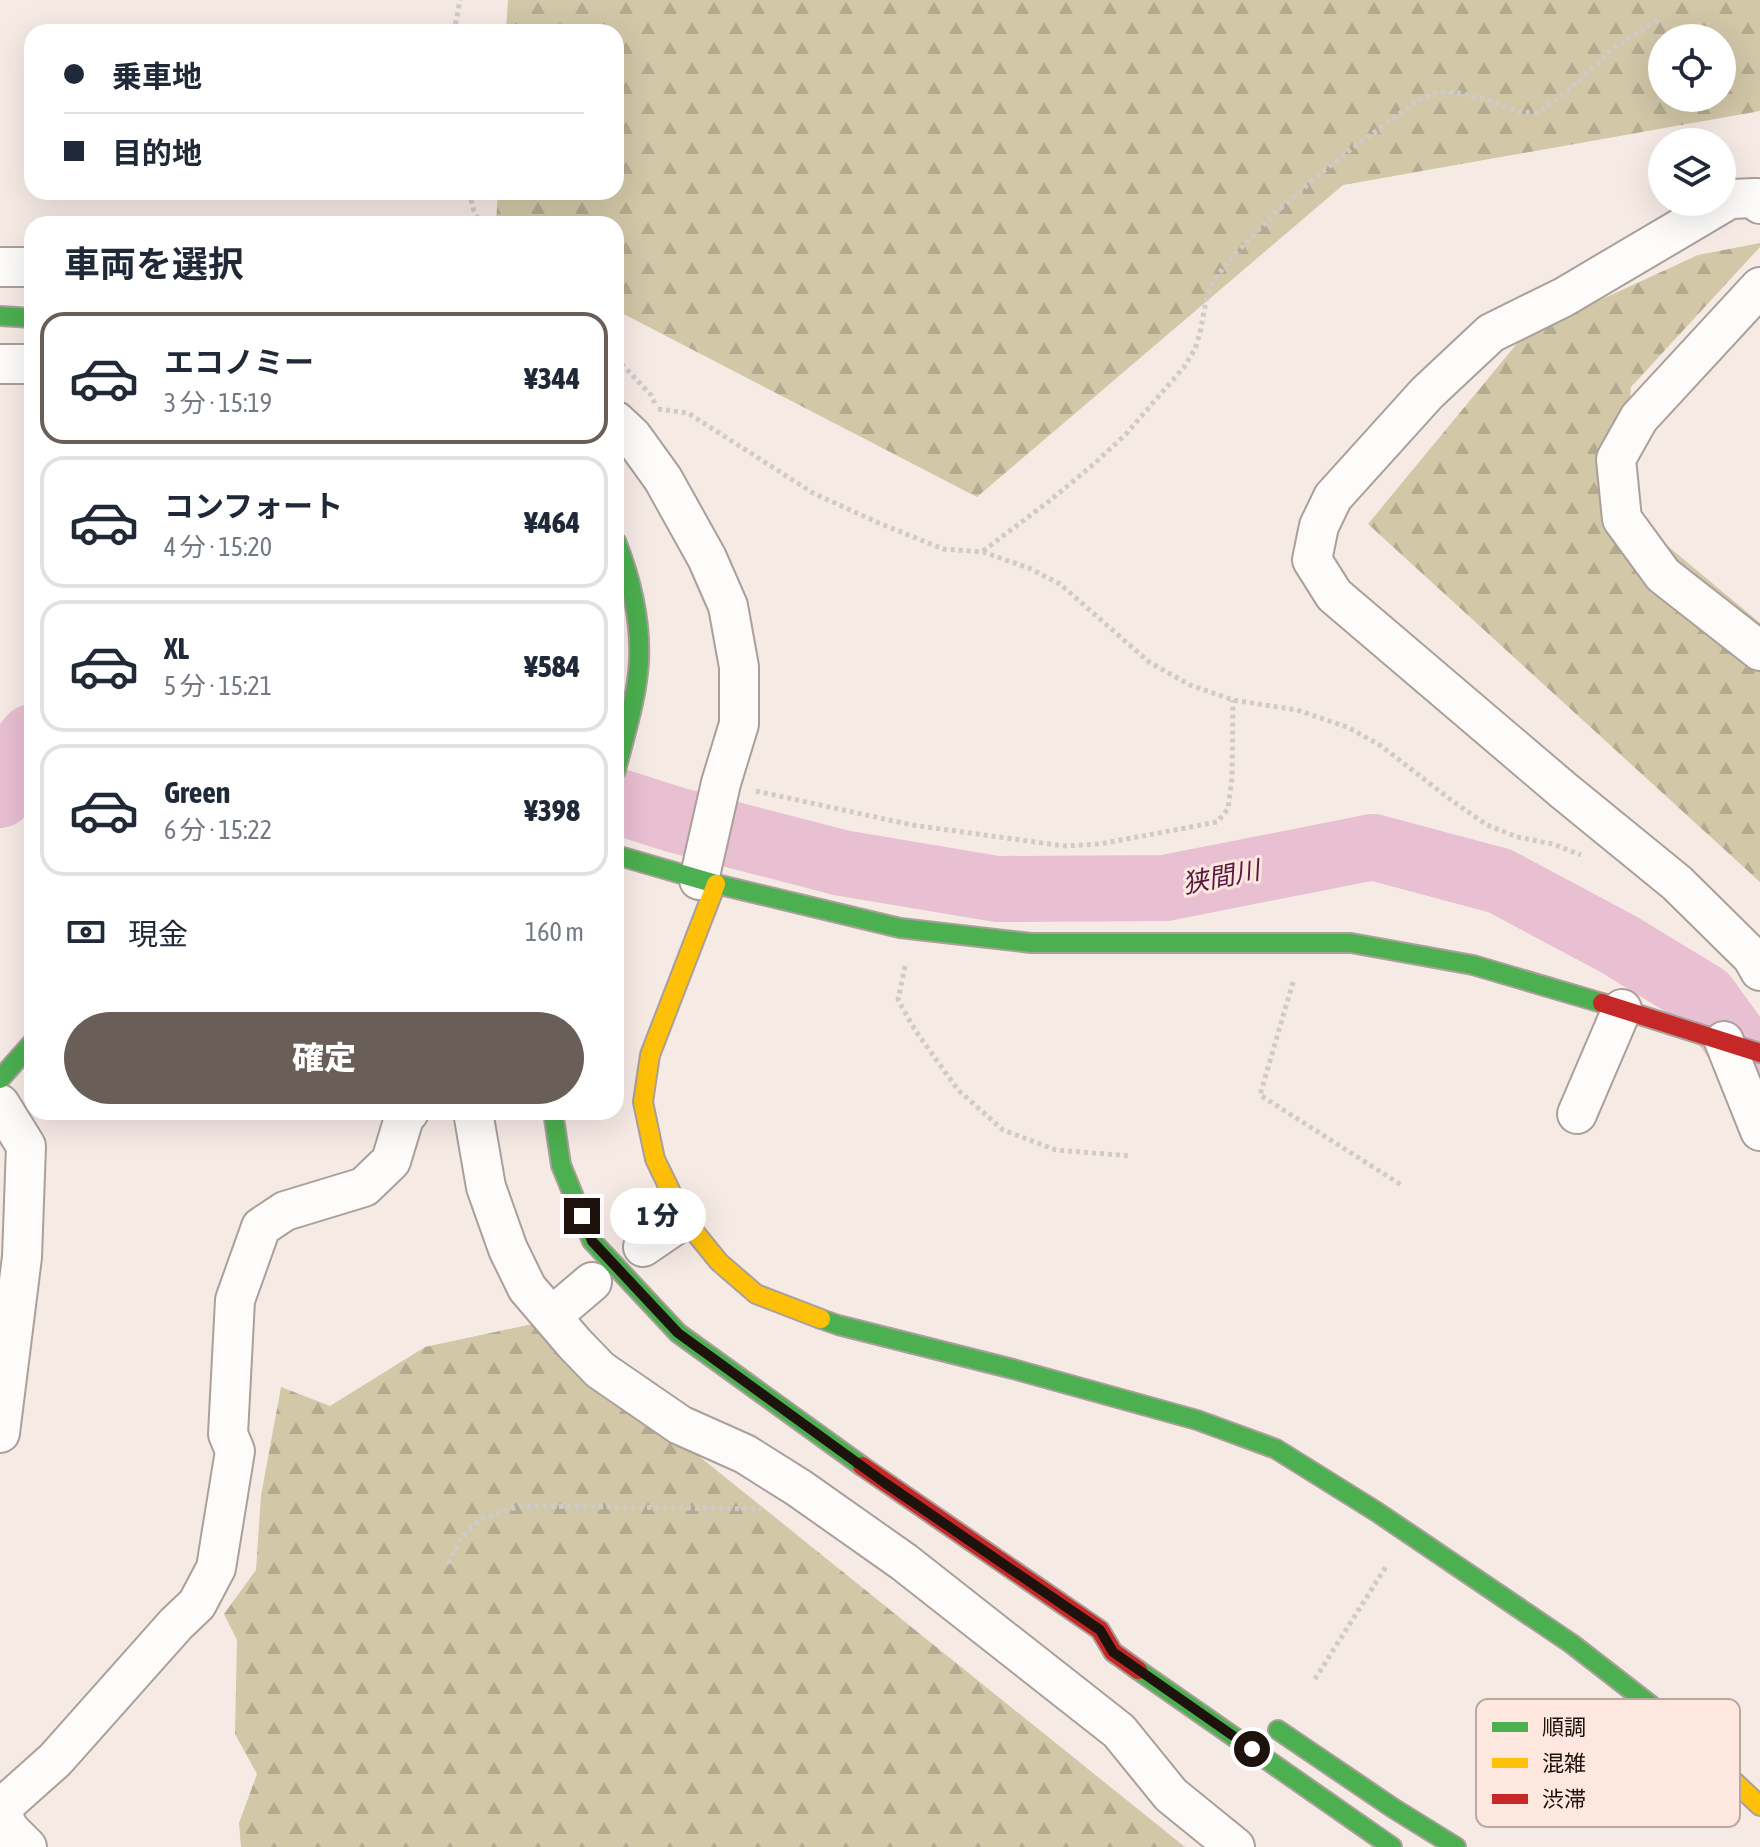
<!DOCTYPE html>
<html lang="ja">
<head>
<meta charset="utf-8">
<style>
  :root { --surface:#fff; --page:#f2f2f3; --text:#1f2937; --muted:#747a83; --line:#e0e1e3; --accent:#6a5e59 }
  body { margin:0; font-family:"Asap Condensed","Noto Sans JP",sans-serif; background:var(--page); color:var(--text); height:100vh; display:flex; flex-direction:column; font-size:30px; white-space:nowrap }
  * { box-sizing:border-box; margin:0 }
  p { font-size:26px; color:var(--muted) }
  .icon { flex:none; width:44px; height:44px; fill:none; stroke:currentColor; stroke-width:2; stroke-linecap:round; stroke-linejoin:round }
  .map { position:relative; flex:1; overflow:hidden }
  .drawer { position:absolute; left:24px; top:216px; width:600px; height:904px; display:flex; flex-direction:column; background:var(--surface); border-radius:24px; box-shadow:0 8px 32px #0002 }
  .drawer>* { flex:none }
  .top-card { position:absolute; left:24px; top:24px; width:600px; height:176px; border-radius:24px; box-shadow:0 8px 32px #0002; display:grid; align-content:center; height:176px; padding:0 40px; background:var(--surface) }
  .buttons { position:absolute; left:1648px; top:24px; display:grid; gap:16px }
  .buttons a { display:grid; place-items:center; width:88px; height:88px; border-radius:50%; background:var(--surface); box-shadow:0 8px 32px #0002; font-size:40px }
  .end { position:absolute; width:36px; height:36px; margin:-18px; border:10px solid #1e120d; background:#fff; box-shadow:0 0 0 4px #fff }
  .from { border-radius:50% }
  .bubble { position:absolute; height:56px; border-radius:28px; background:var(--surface); box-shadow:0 8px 32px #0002; font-size:26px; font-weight:800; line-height:56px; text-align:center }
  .top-card b { display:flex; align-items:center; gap:28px; height:76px; font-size:30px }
  .top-card b+b { border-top:2px solid var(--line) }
  .top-card i { width:20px; height:20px; background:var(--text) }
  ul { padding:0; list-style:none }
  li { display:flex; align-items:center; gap:24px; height:132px; margin:0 16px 12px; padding:0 24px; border:4px solid var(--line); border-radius:24px }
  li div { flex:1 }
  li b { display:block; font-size:30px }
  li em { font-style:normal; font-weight:800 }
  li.current { border-color:var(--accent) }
  li>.icon { width:72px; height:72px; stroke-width:1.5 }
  h2 { padding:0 40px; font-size:36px; line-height:96px }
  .pay { display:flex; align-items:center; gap:20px; height:88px; padding:0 40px; font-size:30px }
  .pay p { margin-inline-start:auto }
  .action { display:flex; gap:16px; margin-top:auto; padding:16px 40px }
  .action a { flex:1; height:92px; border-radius:48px; background:var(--accent); color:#fff; font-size:32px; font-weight:800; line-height:92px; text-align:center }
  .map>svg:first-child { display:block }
</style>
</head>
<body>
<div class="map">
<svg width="1760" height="1847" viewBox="0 0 1760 1847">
  <defs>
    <pattern id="forest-firs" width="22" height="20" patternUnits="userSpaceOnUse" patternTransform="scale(2)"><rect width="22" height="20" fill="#d2c7a7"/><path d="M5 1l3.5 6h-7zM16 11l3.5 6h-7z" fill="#b4aa8f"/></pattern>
  </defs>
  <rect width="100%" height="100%" fill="#f6eae5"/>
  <g fill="url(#forest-firs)" fill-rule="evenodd">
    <path d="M 508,0 L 1760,0 L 1760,111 L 1343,185 L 977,497 L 616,310 L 616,224 L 496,224 L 498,192 L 616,192 L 616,32 L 506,32 ZM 1662,38 L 1722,38 L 1722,98 L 1662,98 Z"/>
    <polygon points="1760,243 1760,247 1631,387 1622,508 1760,623 1760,882 1368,524 1524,335 1698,255"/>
    <polygon points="537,1323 598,1375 1185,1847 241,1847 239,1823 257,1774 235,1734 237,1640 224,1614 256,1570 261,1496 281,1387 330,1406 425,1347"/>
  </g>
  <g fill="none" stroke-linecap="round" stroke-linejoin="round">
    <g stroke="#e9bfd2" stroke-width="66">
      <polyline points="0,795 9,765 32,737"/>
      <polyline points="616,801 676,820 842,863 997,889 1165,888 1373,847 1500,881 1618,944 1705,997 1760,1073"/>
    </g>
    <g stroke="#aa9f9a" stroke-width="42">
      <g id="street">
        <polyline points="1760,204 1756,198 1730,199 1564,297 1491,333 1427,393 1333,497 1319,526 1312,560 1334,595 1563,790 1677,883 1752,957 1760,971"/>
        <polyline points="0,267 32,267"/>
        <polyline points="1760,287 1639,418 1616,459 1622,519 1663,575 1760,651"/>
        <polyline points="0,364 32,364"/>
        <polyline points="616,421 632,436 663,479 707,558 728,606 739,667 739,724 721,783 699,880"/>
        <polyline points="1724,1041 1760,1131"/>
        <polyline points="0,1104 26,1146 22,1257 0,1433"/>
        <polyline points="473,1112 486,1187 508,1249 527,1288 574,1343 600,1370 680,1425 745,1454 799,1488 904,1562 1119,1731 1171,1795 1235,1847"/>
        <polyline points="1577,1114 1622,1009"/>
        <polyline points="643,1247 684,1219"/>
        <polyline points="552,1316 592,1282"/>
        <polyline points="0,1809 55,1760 176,1624 197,1604 216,1568 235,1451 228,1434 235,1300 261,1227 285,1211 364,1187 391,1161 404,1118 409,1112"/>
        <polyline points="0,1809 9,1829 27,1847"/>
      </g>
    </g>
    <g stroke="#aa9f9a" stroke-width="22">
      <g id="fast">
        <polyline points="0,316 32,318"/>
        <path d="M 616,541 C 631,579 641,620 639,661 C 637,698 625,734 616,770"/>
        <polyline points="616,855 716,884 900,928 1031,943 1351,943 1473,965 1602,1003"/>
        <polyline points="0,1079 32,1043"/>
        <polyline points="553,1112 561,1165 592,1241 678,1333 862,1466"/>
        <polyline points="821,1319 838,1325 1013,1369 1197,1420 1276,1449 1377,1512 1572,1644 1666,1717"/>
        <polyline points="1138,1670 1392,1847"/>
        <polyline points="1278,1730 1393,1808 1456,1847"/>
      </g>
    </g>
    <g stroke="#aa9f9a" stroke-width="22">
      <g id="slow">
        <polyline points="716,884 650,1055 643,1102 655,1159 684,1219 719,1262 756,1294 821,1319"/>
        <polyline points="1666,1717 1760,1806"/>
      </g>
    </g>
    <g stroke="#aa9f9a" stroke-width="22">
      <g id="jam">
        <polyline points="1602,1003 1760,1053"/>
        <polyline points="862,1466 1100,1630 1113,1652 1138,1670"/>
      </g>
    </g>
    <g stroke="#d0cbc9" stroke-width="5" stroke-dasharray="4 4" stroke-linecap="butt">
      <polyline points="454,32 460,0"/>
      <polyline points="469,192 474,211 481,224"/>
      <polyline points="616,358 651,395 656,406"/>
      <polyline points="658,409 688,413 813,493 879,523 943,549 983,552 1029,568 1060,584 1149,662 1190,685 1233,700 1297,710 1347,727 1380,745 1451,800 1487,825 1517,837 1553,844 1581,855"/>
      <polyline points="983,551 1048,502 1094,464 1126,434 1184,367 1195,349 1200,333 1207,296 1214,281 1228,261 1276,212 1338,159 1418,100 1437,92 1459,93 1487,100 1520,112 1537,113 1567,92 1614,48 1661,18"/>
      <polyline points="756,791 912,825 1064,846 1100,844 1217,822 1228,809 1232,778 1233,700"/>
      <polyline points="905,966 898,1000 915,1030 958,1090 1003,1130 1056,1150 1131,1156"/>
      <polyline points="1293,982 1260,1095 1403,1186"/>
      <polyline points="448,1563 461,1538 482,1518 520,1506 762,1509"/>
      <polyline points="1315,1679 1387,1565"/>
    </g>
    <use href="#street" stroke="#fefcfb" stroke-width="38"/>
    <use href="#fast" stroke="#4caf50" stroke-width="18"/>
    <use href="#slow" stroke="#ffc107" stroke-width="18"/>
    <use href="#jam" stroke="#c62828" stroke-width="18"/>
  </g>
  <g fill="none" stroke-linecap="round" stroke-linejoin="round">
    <polyline stroke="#1e120d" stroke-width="10" points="582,1216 592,1241 678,1333 885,1483 1100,1630 1113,1652 1252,1749"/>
  </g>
  <g text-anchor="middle" stroke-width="6" stroke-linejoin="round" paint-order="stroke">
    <g font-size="26" font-style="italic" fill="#571940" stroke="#fde7de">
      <text transform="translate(1221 877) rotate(-11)" y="9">狭間川</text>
    </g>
  </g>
  <rect x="1476" y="1699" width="264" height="128" rx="12" fill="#fde7de" stroke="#baa79f" stroke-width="2"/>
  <rect x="1492" y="1722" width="36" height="10" fill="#4caf50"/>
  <rect x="1492" y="1758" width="36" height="10" fill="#ffc107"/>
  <rect x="1492" y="1794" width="36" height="10" fill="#c62828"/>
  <g font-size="22" fill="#1e120d">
    <text x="1542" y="1735">順調</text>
    <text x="1542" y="1771">混雑</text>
    <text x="1542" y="1807">渋滞</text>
  </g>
</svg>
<div class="buttons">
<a><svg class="icon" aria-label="locate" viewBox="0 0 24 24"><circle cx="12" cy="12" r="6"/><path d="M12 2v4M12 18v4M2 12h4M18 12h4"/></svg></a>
<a><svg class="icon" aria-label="layers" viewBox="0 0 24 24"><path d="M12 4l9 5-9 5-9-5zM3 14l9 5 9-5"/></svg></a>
</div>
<i class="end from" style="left:1252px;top:1749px"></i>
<i class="end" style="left:582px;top:1216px"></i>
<div class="bubble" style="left:610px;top:1188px;width:96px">1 分</div>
<div class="top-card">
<b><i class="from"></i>乗車地</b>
<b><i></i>目的地</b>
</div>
<section class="drawer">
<h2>車両を選択</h2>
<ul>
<li class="current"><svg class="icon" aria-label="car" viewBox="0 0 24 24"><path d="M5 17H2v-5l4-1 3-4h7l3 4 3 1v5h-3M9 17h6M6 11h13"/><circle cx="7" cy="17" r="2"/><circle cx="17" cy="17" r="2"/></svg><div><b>エコノミー</b><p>3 分 · 15:19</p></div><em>¥344</em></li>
<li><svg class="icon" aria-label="car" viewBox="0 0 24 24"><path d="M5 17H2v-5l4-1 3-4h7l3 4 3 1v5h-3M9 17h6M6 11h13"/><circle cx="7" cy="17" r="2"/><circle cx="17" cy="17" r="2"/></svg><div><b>コンフォート</b><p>4 分 · 15:20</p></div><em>¥464</em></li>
<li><svg class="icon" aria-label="car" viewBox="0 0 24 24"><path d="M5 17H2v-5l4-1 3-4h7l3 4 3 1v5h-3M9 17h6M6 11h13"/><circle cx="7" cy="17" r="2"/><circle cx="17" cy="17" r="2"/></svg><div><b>XL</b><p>5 分 · 15:21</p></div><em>¥584</em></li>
<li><svg class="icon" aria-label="car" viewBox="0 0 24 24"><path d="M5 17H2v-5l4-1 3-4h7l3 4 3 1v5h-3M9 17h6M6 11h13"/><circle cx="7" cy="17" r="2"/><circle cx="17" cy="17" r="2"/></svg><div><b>Green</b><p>6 分 · 15:22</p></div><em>¥398</em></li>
</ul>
<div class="pay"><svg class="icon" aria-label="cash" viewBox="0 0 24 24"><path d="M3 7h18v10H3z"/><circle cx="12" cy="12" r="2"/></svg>現金<p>160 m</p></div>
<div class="action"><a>確定</a></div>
</section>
</div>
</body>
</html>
